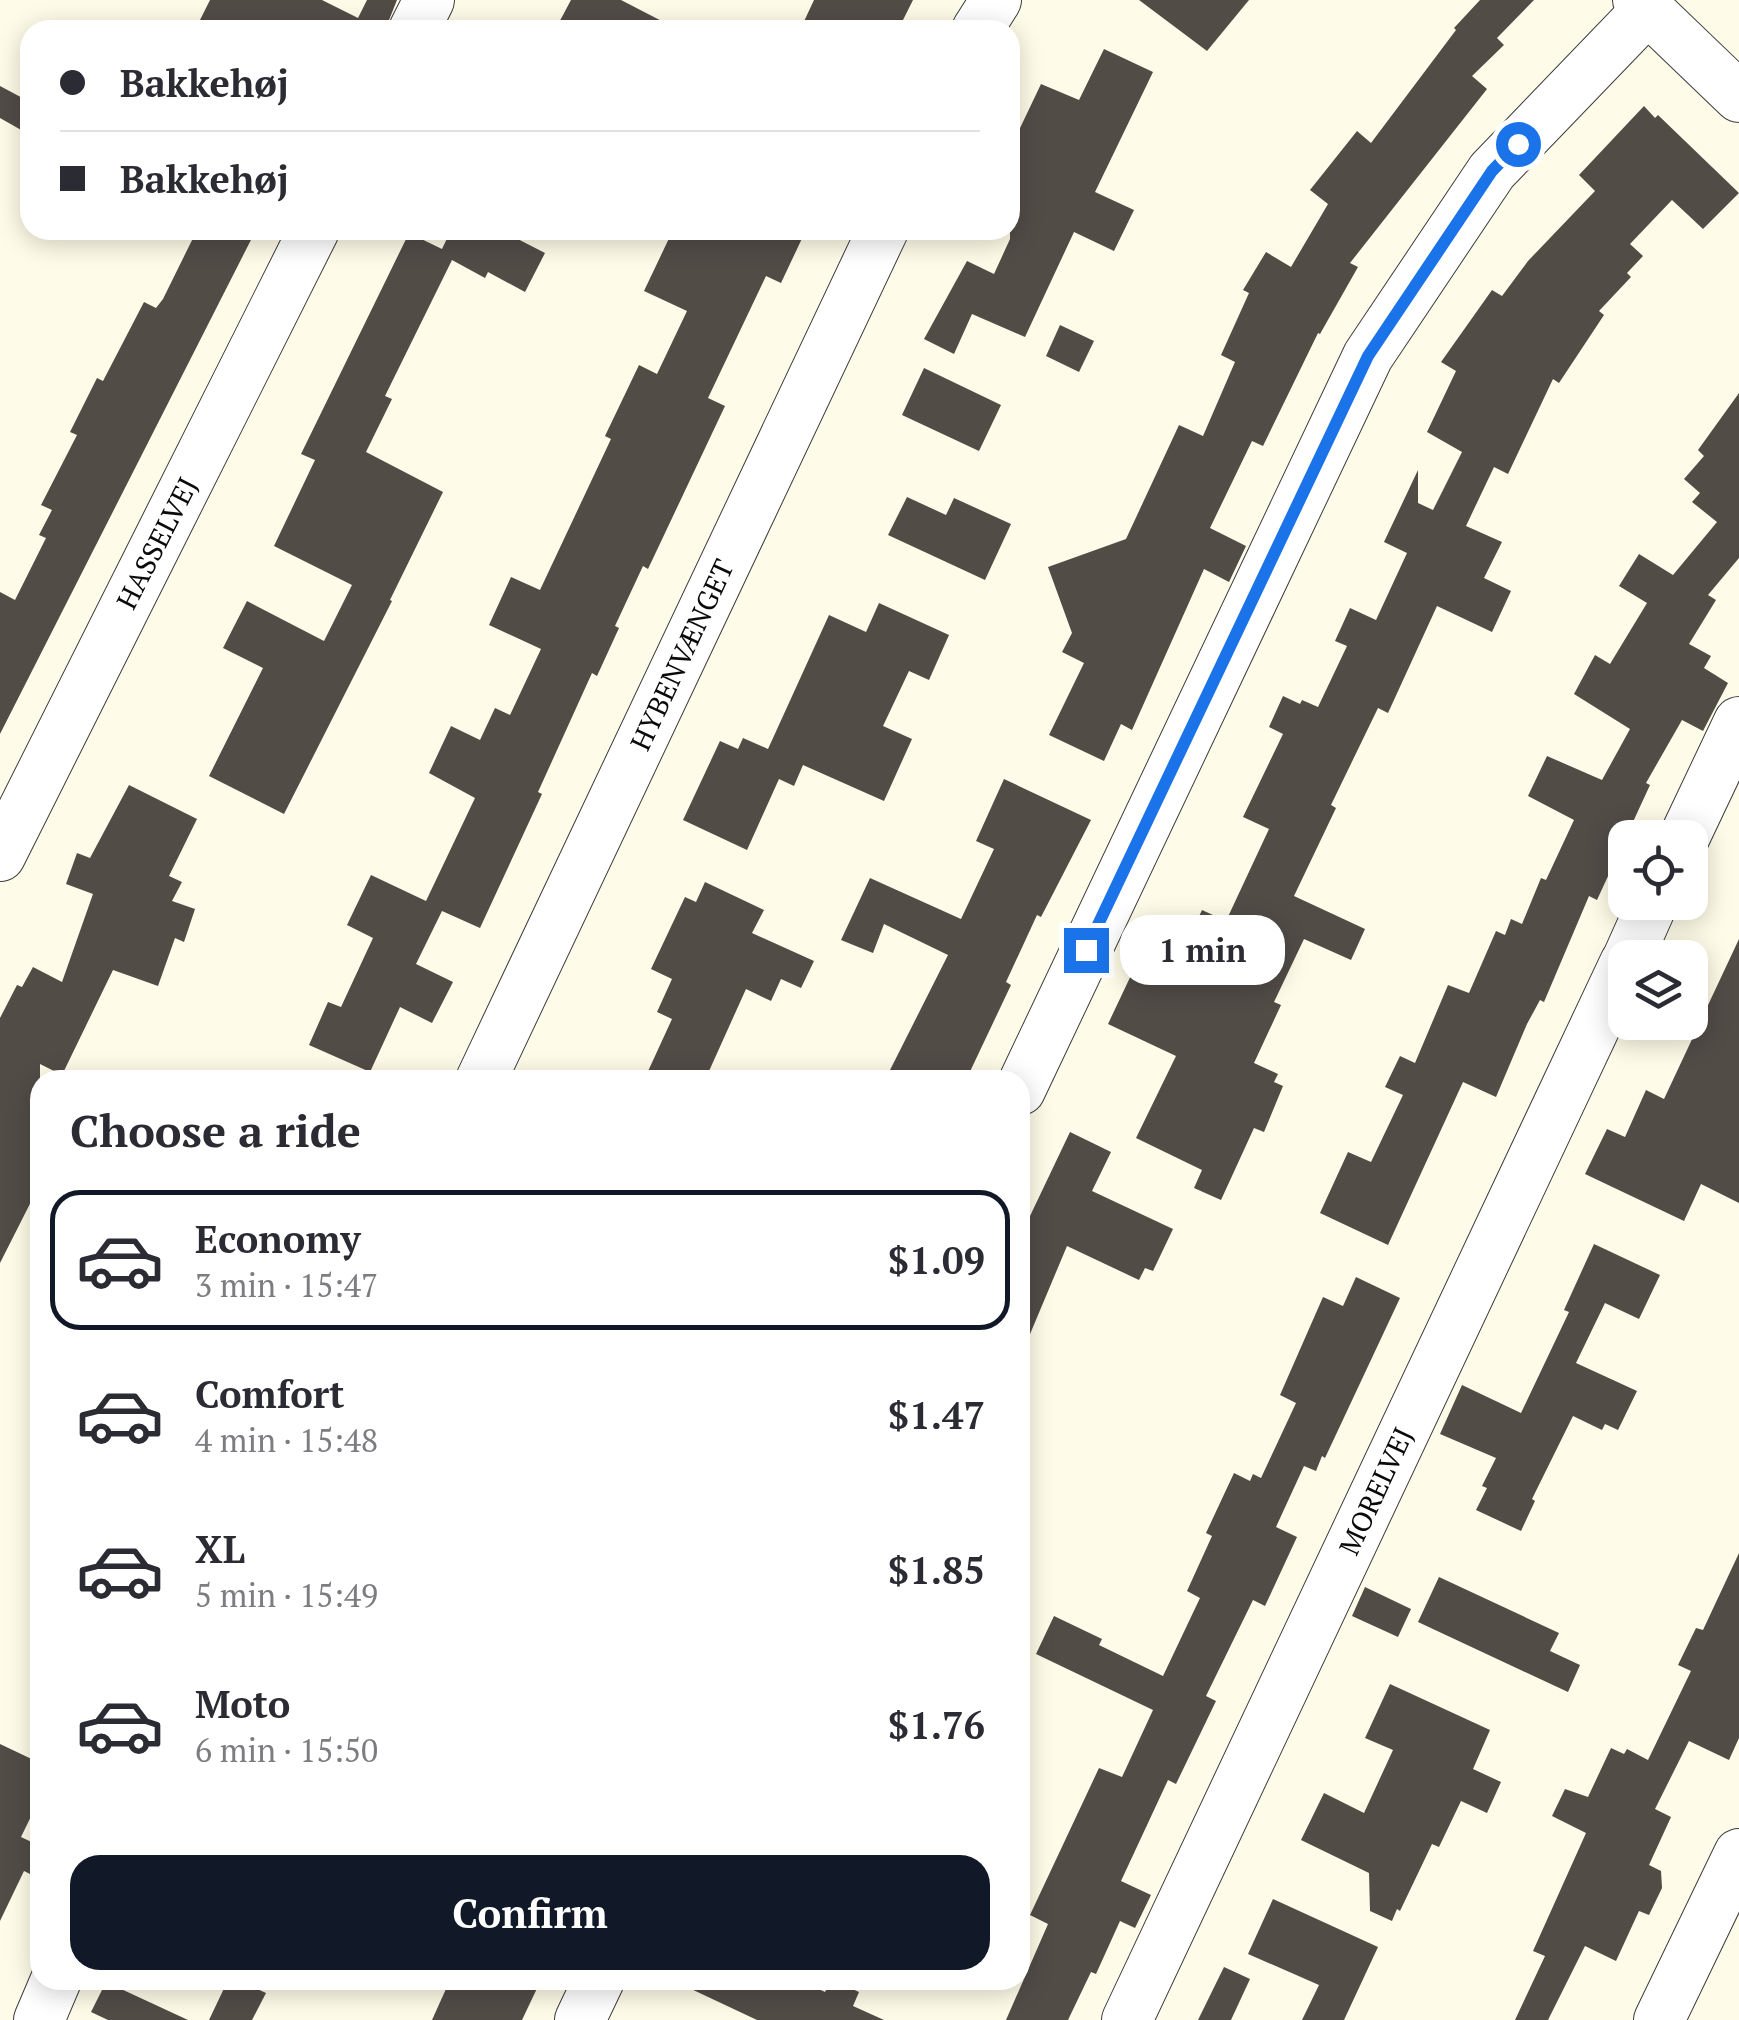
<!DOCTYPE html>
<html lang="en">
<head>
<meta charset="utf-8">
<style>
  :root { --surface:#fff; --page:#f7f7f7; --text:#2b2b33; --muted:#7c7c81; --line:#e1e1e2; --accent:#111827 }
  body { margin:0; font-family:"PT Serif",serif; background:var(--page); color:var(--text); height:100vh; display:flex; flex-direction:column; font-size:38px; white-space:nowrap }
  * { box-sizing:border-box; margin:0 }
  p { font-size:32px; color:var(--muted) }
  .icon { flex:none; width:55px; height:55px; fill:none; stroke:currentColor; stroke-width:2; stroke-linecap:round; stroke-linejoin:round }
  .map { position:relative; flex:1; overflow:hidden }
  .sheet { position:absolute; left:30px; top:1070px; width:1000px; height:920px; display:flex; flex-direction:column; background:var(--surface); border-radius:30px; box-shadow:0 5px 25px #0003 }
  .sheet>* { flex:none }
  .top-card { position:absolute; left:20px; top:20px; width:1000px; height:220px; border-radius:30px; box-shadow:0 5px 25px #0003; display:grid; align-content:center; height:220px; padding:0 40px; background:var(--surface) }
  .controls { position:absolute; left:1608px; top:820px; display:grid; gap:20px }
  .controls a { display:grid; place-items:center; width:100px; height:100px; border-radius:20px; background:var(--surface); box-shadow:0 5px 25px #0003; font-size:50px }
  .end { position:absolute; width:45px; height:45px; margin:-22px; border:12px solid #1a73e8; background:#fff; box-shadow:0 0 0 5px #fff }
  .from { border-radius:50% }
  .bubble { position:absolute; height:70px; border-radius:30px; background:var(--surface); box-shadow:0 5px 25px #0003; font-size:32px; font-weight:600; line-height:70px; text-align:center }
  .top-card b { display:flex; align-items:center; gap:35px; height:95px; font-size:38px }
  .top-card b+b { border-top:2px solid var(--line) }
  .top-card i { width:25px; height:25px; background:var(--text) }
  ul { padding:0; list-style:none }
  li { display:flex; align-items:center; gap:30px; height:140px; margin:0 20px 15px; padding:0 20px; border:5px solid transparent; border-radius:30px }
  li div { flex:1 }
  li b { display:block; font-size:38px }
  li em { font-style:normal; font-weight:600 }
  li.active { border-color:var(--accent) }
  li>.icon { width:90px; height:90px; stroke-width:1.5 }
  h2 { padding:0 40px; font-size:45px; line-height:120px }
  .button { display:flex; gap:20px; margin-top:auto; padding:20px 40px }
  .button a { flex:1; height:115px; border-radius:30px; background:var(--accent); color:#fff; font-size:40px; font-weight:600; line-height:115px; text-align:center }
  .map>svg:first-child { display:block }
</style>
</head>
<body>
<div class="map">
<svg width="1739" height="2020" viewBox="0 0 1739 2020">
  <rect width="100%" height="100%" fill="#fefbe8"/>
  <g fill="#524c47">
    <polygon points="210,0 322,0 358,18 367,0 397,0 385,30 195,30"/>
    <polygon points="571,0 621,0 679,30 555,30"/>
    <polygon points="814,0 913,0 898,30 800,30"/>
    <polygon points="1139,0 1249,0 1207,51"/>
    <polygon points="1480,0 1534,0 1497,38 1504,45 1472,76 1487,89 1350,263 1358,267 1320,334 1318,333 1263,446 1252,441 1210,528 1246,546 1229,582 1204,569 1132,730 1121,724 1104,761 1049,735 1084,663 1062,652 1072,633 1048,567 1126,539 1179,425 1203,436 1235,362 1221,355 1249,293 1243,290 1266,252 1291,267 1328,204 1310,190 1357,131 1371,143 1456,30 1454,28"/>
    <polygon points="1104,49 1153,72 1095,192 1134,210 1114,251 1074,232 1025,337 972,314 954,354 924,339 967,261 994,274 1010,239 1010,149 1041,84 1079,100"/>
    <polygon points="0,86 30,102 30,135 0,118"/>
    <polygon points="1644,106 1655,118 1658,115 1739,193 1703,229 1672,200 1630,244 1643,256 1627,273 1631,277 1599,311 1604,315 1559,383 1553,379 1508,474 1494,467 1466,526 1502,542 1484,578 1511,591 1492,632 1437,606 1388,713 1378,708 1331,805 1336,808 1294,896 1365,929 1351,960 1304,939 1274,1002 1281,1005 1254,1063 1278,1074 1274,1082 1283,1086 1264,1132 1254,1128 1221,1200 1194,1188 1202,1170 1136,1138 1176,1056 1108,1024 1134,969 1167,985 1202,910 1226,921 1269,829 1243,817 1283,734 1269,727 1283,696 1300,704 1302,700 1318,707 1347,646 1335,641 1350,608 1376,620 1407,553 1384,542 1418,470 1418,503 1433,510 1462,452 1427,432 1456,371 1441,362 1492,290 1502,296 1528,261 1595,191 1579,175"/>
    <polygon points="197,230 256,230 0,734 0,592 15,600 46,538 39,535 52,510 41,505 77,435 70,432 97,378 103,381 144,302 156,308 163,299"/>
    <polygon points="451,230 500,230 545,253 525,292 488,272 485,278 452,260 385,396 392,399 366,452 443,492 390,600 392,601 284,814 209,776 263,668 223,648 247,601 324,641 352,585 274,546 315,460 301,454 409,233 442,249"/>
    <polygon points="673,230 806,230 781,283 766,276 708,398 725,406 648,569 643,566 615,626 619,628 597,676 592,673 538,792 542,794 480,928 442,911 416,964 453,982 432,1023 400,1007 370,1072 309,1045 328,1002 341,1007 373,938 347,925 371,875 426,901 475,798 429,773 451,726 480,740 495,708 510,715 541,649 489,625 511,577 540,590 611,439 605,436 639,365 657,374 687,311 644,291"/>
    <polygon points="1060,325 1094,341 1079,372 1046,356"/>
    <polygon points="924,368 1001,405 979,451 902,415"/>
    <polygon points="1739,393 1739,558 1708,595 1716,600 1689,644 1711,656 1704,668 1728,683 1703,731 1682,720 1646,783 1650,785 1597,900 1589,896 1544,1002 1540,1000 1527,1024 1496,1097 1463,1082 1388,1245 1320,1213 1348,1152 1371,1162 1403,1095 1385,1087 1400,1056 1415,1063 1448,985 1469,993 1496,931 1505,935 1511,919 1522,924 1541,878 1546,880 1574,820 1528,796 1547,756 1602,780 1630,729 1574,694 1595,655 1610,664 1647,603 1619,586 1639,554 1673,575 1717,522 1692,502 1700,493 1684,479 1704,456 1698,450"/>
    <polygon points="907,497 946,515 954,498 1011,524 985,580 888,535"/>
    <polygon points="879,603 949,635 929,680 909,671 883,726 912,739 884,801 803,765 794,786 779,779 747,850 683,820 720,741 738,749 743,738 768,749 829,615 866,632"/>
    <polygon points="1004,779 1091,820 1041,917 1037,915 1006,982 1011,985 966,1080 885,1080 948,955 884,924 873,953 841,940 870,878 961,919 994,849 976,841"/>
    <polygon points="129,785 197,819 169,876 182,882 172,901 195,909 184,942 175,938 158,986 113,970 62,1075 40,1064 40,1184 0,1263 0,1018 17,985 22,987 33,967 62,982 93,894 66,884 77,853 90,858"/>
    <polygon points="705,882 764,910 752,933 814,961 801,988 781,979 771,1001 746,989 705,1080 644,1080 672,1019 657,1012 672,979 651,969 685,897 696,902"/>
    <polygon points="1739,939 1739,1203 1701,1184 1684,1221 1585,1174 1607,1129 1625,1137 1646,1090 1664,1099"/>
    <polygon points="1070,1132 1111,1152 1092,1191 1173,1229 1153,1271 1145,1268 1139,1280 1067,1246 1020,1358 1020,1237"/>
    <polygon points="1594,1244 1660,1275 1639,1319 1605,1303 1576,1363 1637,1391 1618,1430 1605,1424 1602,1430 1573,1416 1532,1499 1535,1501 1521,1531 1476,1510 1487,1488 1482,1486 1496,1458 1440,1434 1462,1385 1521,1413 1569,1312 1564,1310"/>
    <polygon points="1356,1277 1400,1298 1325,1458 1322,1456 1316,1471 1304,1466 1276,1527 1297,1537 1265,1606 1253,1600 1206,1696 1216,1701 1176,1784 1168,1780 1121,1881 1151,1895 1135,1928 1120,1921 1096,1974 1091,1972 1068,2020 1006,2020 1048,1924 1030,1915 1099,1768 1122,1777 1153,1710 1036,1654 1054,1616 1102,1639 1099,1645 1163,1676 1200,1598 1187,1591 1212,1536 1206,1533 1234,1473 1250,1481 1253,1474 1261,1478 1296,1403 1280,1395 1323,1297 1343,1306"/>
    <polygon points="1739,1553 1739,1738 1729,1760 1689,1741 1655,1809 1671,1817 1649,1865 1661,1871 1662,1888 1649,1915 1639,1911 1616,1961 1585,1946 1548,2020 1515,2020 1545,1956 1533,1951 1586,1833 1552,1816 1565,1789 1588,1797 1611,1748 1624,1754 1627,1749 1648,1760 1691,1671 1678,1665 1696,1628 1703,1630"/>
    <polygon points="1439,1577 1559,1633 1550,1651 1580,1665 1568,1692 1418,1622"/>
    <polygon points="1365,1587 1411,1609 1398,1637 1352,1616"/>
    <polygon points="1390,1684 1490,1730 1473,1769 1501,1782 1487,1813 1461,1801 1439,1847 1432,1844 1400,1911 1397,1909 1392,1921 1370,1911 1369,1873 1301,1840 1324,1793 1364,1813 1393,1750 1365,1738"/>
    <polygon points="0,1744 40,1763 40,1798 21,1837 40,1846 40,1879 24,1871 0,1921"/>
    <polygon points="1273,1899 1378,1947 1344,2020 1302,2020 1319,1985 1248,1954"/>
    <polygon points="1224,1967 1250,1979 1231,2020 1198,2020"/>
    <polygon points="228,1980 237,1980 266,1993 252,2020 209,2020"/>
    <polygon points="450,1980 541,1980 522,2020 432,2020"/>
    <polygon points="672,1980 799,1980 825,1992 832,1980 859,1992 853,2006 884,2020 757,2020"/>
    <polygon points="106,1982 188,2020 108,2020 91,2012"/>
  </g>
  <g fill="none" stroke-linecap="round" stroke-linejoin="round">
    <g stroke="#3d3d3d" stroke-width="52">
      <g id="minor">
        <polyline points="1638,0 1739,97"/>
        <polyline points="414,30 429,0"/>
        <polyline points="977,30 996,0"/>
        <polyline points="1684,838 1739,722"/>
        <polyline points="0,856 314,230"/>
        <polyline points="1628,958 1653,902"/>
        <polyline points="481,1080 883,230"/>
        <polyline points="1020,1090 1368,356 1492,171 1648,9"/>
        <polyline points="39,2020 56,1980"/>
        <polyline points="580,2020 599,1980"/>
        <polyline points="1127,2020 1625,963"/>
        <polyline points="1659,2020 1739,1854"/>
      </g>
    </g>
    <use href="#minor" stroke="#fff" stroke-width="50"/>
  </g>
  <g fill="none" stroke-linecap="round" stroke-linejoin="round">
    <polyline stroke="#1a73e8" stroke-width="12" points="1086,950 1368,356 1492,171 1518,144"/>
  </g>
  <g text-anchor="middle" stroke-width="10" stroke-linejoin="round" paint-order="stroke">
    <g font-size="28" fill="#0a0a0a" stroke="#fff">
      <text transform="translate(157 543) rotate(-63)" y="10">HASSELVEJ</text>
      <text transform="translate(682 655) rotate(-65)" y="10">HYBENVÆNGET</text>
      <text transform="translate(1376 1491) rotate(-65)" y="10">MORELVEJ</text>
    </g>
  </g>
</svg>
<div class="controls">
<a><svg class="icon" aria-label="locate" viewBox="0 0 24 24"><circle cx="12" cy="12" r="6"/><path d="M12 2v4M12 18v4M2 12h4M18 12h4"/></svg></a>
<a><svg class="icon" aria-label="layers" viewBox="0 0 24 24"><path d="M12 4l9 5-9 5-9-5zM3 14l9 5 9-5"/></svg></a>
</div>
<i class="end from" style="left:1518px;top:144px"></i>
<i class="end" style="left:1086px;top:950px"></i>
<div class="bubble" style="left:1120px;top:915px;width:165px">1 min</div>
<div class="top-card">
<b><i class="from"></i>Bakkehøj</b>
<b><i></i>Bakkehøj</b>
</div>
<section class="sheet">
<h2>Choose a ride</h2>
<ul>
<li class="active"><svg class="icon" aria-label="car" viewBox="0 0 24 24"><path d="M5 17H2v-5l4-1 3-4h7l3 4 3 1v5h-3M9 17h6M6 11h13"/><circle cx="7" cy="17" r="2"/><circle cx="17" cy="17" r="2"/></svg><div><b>Economy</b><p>3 min · 15:47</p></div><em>$1.09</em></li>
<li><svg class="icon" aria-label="car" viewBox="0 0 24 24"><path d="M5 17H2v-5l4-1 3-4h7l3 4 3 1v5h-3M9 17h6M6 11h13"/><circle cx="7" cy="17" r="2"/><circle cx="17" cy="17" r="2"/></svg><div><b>Comfort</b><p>4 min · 15:48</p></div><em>$1.47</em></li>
<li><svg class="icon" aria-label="car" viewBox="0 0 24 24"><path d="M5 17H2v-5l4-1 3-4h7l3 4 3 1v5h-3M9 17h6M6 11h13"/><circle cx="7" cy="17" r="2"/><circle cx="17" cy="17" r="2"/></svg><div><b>XL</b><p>5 min · 15:49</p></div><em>$1.85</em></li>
<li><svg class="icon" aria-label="car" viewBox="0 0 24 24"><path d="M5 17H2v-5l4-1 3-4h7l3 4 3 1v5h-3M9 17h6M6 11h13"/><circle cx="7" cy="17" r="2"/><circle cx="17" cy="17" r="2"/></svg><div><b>Moto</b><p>6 min · 15:50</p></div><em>$1.76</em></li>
</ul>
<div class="button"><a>Confirm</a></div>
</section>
</div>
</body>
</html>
